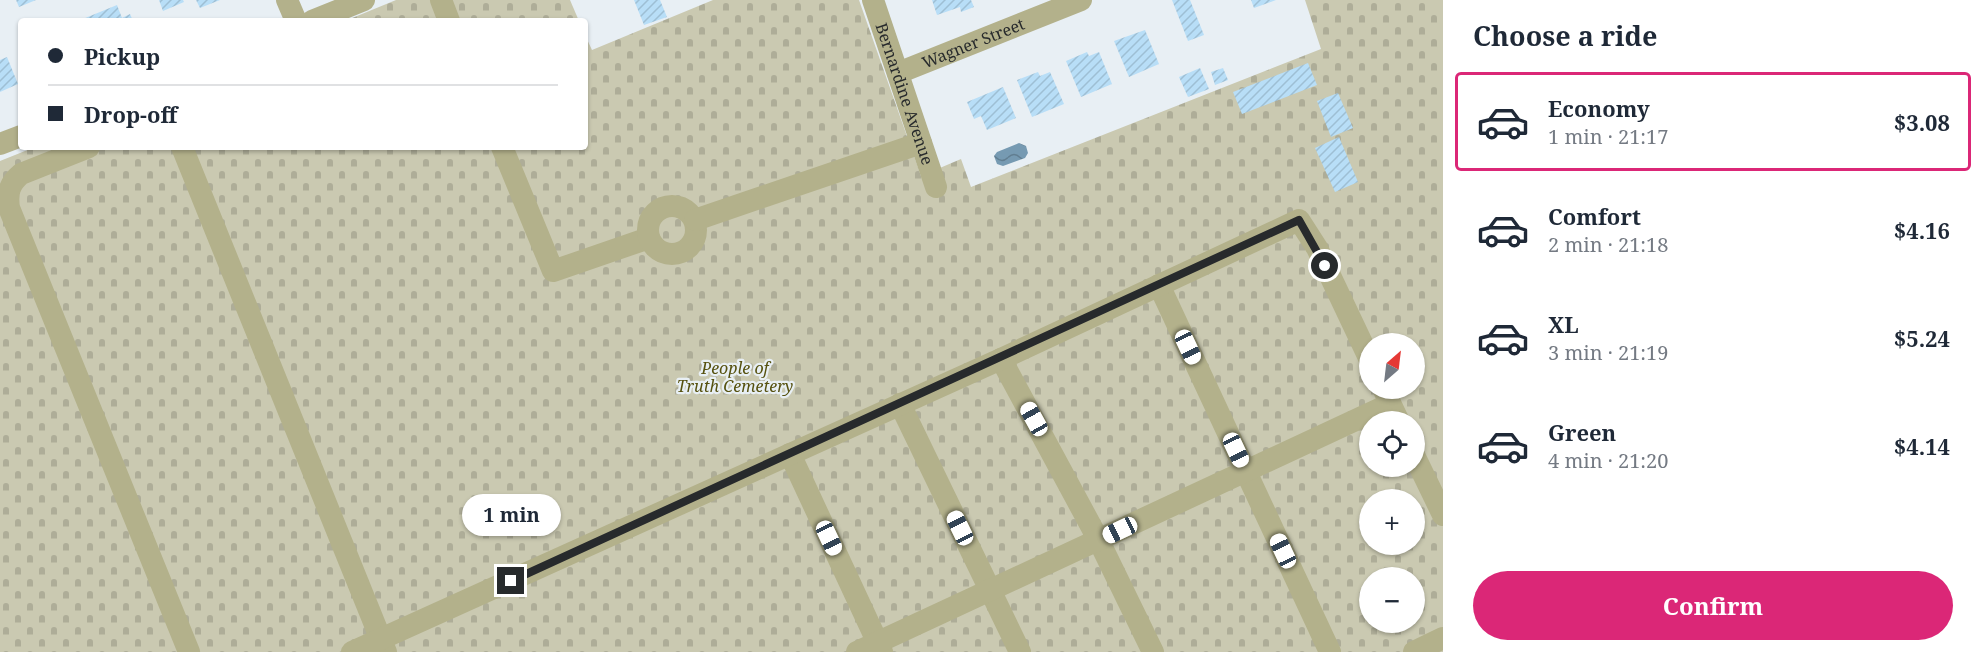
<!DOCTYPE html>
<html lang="en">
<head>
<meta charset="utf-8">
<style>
  :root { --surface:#fff; --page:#f6f6f7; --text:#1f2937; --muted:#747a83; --line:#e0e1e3; --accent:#db2777 }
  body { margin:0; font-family:"Noto Serif",serif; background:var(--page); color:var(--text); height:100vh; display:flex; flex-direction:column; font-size:22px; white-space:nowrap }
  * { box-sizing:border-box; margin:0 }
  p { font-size:20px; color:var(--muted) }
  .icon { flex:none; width:33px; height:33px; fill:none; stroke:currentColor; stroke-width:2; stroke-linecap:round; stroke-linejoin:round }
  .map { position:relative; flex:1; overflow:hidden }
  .details { display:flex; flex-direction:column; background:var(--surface); width:540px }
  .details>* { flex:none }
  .top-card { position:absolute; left:18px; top:18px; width:570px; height:132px; border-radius:6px; box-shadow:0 2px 4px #0004; display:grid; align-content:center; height:132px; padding:0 30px; background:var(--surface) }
  .needle { width:39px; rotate:28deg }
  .fabs { position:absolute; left:1359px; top:333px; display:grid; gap:12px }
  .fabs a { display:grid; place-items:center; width:66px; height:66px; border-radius:50%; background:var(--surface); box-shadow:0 2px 4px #0004; font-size:30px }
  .end { position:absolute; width:27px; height:27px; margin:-14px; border:8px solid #272a2c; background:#fff; box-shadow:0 0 0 3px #fff }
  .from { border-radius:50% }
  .bubble { position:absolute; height:42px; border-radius:21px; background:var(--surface); box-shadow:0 2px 4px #0004; font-size:20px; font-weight:700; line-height:42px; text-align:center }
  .car { position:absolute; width:18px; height:36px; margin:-18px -9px; border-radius:8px; box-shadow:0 0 4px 2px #0007; background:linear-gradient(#fff 24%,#345 0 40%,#fff 0 76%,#345 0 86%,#fff 0) }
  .top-card b { display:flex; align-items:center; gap:21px; height:57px; font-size:22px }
  .top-card b+b { border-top:2px solid var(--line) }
  .top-card i { width:15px; height:15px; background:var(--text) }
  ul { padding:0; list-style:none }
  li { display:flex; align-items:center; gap:18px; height:99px; margin:0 12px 9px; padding:0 18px; border:3px solid transparent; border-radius:6px }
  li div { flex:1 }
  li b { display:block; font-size:22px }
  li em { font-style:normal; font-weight:700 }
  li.on { border-color:var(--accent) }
  li>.icon { width:54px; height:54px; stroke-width:1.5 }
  h2 { padding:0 30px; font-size:27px; line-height:72px }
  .cta { display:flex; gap:12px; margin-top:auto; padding:12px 30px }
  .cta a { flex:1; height:69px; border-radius:36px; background:var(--accent); color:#fff; font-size:24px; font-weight:700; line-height:69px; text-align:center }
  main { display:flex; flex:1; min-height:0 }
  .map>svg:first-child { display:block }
</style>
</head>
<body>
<main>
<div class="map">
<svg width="1443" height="652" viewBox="0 0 1443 652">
  <defs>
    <pattern id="cemetery-stones" width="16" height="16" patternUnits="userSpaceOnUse" patternTransform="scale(1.5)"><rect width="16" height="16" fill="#cac9b1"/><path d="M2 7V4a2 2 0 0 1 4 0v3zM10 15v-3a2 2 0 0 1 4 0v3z" fill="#aead98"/></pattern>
    <pattern id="water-waves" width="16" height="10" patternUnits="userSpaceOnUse" patternTransform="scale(1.5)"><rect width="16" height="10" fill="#769ab2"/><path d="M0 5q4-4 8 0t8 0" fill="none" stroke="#617e91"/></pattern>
    <pattern id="building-hatch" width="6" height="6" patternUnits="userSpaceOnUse" patternTransform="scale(1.5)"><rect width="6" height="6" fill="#b8def7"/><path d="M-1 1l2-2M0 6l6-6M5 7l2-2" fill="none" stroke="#9ebfd4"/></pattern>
  </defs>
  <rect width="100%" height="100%" fill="#e8eff4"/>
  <g fill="url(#cemetery-stones)" fill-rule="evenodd">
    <polygon points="396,0 570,0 579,21 345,21"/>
    <path d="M 713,0 L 859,0 L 921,176 L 961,159 L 971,187 L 1321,49 L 1305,0 L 1443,0 L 1443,652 L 0,652 L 0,161 L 35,147 L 585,147 L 585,35 L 592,50 ZM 1370,344 L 1414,344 L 1414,388 L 1370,388 ZM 1370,422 L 1414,422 L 1414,466 L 1370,466 ZM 1370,500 L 1414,500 L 1414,544 L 1370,544 ZM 1370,578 L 1414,578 L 1414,622 L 1370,622 Z"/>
  </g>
  <polygon fill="url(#water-waves)" points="1019,143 1026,146 1028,153 1025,158 1003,166 997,164 994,156 997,152"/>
  <g fill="url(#building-hatch)">
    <polygon points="16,0 36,0 19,7"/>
    <polygon points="159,0 183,0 184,2 163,11"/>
    <polygon points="196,0 220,0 200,8"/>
    <polygon points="634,0 660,0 667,17 644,25"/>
    <polygon points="932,0 971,0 974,7 961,12 960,7 937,15"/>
    <polygon points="1172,0 1190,0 1204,35 1188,41"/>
    <polygon points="1251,0 1276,0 1254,8"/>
    <polygon points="117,5 122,18 130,14 133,21 78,21"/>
    <polygon points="1145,30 1159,64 1129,77 1114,41"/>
    <polygon points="1087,52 1089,56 1099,52 1112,84 1081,97 1066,61"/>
    <polygon points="7,57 18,84 0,92 0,60"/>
    <polygon points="1308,63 1317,85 1242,114 1233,92"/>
    <polygon points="1200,68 1209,89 1188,97 1179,77"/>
    <polygon points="1223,68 1228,80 1215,85 1211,72"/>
    <polygon points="1038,72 1040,76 1050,72 1064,104 1032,117 1017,80"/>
    <polygon points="1003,87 1016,118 987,130 981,116 974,119 967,102"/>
    <polygon points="1338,93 1353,128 1331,137 1317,101"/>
    <polygon points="1339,137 1358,182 1335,192 1315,148"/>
  </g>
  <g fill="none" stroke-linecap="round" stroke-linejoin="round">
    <g stroke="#b3b18b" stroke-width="22">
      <polyline points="287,0 296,21"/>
      <polyline points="441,0 449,21"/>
      <path id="s1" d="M 873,0 L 936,187"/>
      <polyline points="312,21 364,0"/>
      <path id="s2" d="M 898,73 L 1081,0"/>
      <polyline points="0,144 21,136"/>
      <path d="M 89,147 L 21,174 C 9,184 7,193 9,208 L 189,652"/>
      <polyline points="182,147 386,652"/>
      <polyline points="502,147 553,271 649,238"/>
      <circle cx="672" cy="230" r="24"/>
      <polyline points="695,220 921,143"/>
      <polyline points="1159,285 1330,652"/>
      <polyline points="1001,359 1098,539 1153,652"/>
      <polyline points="1383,388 1399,422"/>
      <polyline points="900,404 1020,652"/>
      <polyline points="790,454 882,652"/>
      <polyline points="1414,455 1443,515"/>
      <polyline points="352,652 1001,359 1299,220 1317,248 1370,360"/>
      <polyline points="857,652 1390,404"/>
      <polyline points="1414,652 1443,638"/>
    </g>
  </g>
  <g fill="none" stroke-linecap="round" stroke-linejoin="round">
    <polyline stroke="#272a2c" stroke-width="8" points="511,581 1299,220 1325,266"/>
  </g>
  <g text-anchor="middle" stroke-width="4.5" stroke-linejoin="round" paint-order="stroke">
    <g font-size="16" fill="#272a2c" stroke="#e8eff4">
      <text dy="6" stroke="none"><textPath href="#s2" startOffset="81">Wagner Street</textPath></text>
      <text dy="6" stroke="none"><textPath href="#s1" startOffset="99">Bernardine Avenue</textPath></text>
    </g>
    <g font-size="16" font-style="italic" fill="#56510f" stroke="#e8eff4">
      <text x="735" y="374">People of<tspan x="735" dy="18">Truth Cemetery</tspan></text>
    </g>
  </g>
</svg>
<div class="fabs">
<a><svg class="needle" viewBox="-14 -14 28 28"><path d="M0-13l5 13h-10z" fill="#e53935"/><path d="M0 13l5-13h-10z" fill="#747a83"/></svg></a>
<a><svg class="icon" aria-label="locate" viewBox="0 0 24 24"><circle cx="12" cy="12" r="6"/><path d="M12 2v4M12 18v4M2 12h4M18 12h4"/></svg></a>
<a>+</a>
<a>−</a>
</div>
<i class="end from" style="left:1325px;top:266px"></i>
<i class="end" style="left:511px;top:581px"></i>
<div class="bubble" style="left:462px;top:494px;width:99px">1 min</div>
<i class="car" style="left:1188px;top:347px;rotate:155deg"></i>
<i class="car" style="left:1034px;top:419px;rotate:331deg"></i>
<i class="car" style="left:1236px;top:450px;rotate:155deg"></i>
<i class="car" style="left:960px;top:528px;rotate:334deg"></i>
<i class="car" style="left:1120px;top:530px;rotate:245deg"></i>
<i class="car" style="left:829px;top:538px;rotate:155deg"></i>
<i class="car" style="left:1283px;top:551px;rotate:335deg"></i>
<div class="top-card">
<b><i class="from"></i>Pickup</b>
<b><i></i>Drop-off</b>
</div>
</div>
<section class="details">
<h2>Choose a ride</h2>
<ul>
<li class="on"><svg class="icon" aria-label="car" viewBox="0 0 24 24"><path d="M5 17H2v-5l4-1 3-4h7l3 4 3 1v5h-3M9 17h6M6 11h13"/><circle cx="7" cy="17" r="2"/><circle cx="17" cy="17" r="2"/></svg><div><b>Economy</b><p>1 min · 21:17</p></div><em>$3.08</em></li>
<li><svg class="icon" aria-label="car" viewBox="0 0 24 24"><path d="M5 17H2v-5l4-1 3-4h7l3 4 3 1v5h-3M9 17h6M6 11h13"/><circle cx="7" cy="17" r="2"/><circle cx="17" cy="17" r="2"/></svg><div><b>Comfort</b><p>2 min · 21:18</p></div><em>$4.16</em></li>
<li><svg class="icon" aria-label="car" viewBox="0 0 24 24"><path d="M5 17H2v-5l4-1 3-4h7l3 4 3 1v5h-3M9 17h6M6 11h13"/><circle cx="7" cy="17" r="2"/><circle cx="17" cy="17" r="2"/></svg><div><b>XL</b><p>3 min · 21:19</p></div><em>$5.24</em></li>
<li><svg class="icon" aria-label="car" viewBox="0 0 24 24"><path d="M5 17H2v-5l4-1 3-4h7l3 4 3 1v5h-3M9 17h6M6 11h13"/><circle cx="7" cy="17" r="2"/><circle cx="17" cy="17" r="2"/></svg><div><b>Green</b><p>4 min · 21:20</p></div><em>$4.14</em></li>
</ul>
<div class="cta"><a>Confirm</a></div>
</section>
</main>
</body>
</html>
